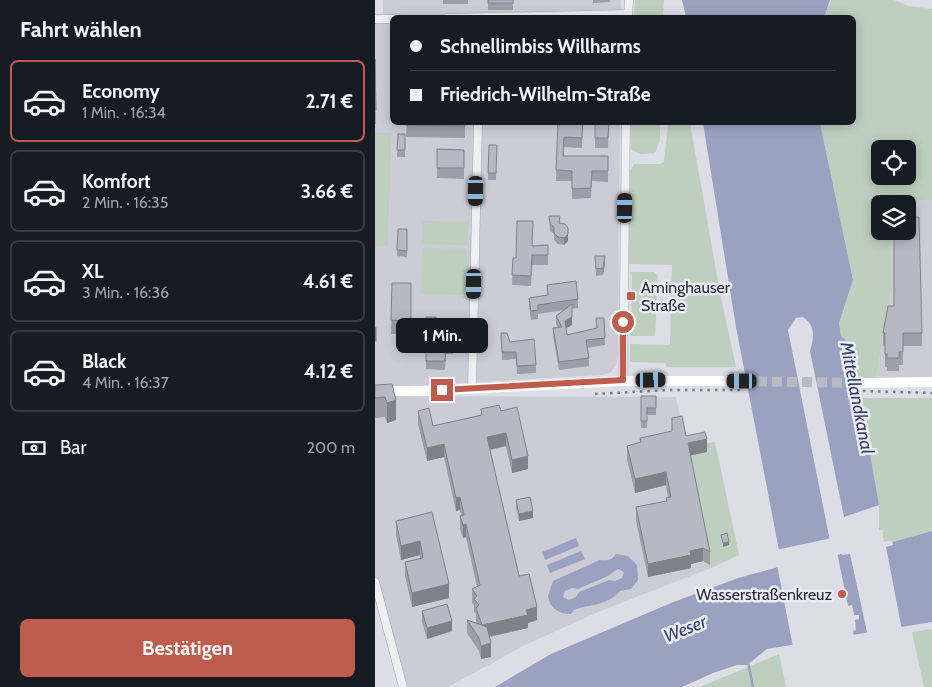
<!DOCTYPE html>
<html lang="de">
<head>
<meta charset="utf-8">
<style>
  :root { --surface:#171b24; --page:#242831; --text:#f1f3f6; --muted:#9ea1a6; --line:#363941; --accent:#be5d4d }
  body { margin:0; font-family:Cabin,sans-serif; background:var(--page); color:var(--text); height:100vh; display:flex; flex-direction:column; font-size:19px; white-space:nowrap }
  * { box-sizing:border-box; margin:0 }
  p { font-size:16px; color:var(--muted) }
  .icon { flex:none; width:28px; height:28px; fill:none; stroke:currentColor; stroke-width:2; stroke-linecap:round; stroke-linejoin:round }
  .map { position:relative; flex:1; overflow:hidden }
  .details { display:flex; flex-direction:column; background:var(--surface); width:375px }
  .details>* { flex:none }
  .banner { position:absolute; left:15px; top:15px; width:466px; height:110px; border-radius:8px; box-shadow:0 2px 12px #0003; display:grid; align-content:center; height:110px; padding:0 20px; background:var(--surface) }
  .controls { position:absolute; left:496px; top:140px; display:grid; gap:10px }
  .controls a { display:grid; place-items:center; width:45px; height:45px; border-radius:8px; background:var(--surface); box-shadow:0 2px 12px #0003; font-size:25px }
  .end { position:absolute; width:22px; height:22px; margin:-11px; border:6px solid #be5d4d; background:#fff; box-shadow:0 0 0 2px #fff }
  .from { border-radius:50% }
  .bubble { position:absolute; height:35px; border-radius:8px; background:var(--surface); box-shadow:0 2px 12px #0003; font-size:16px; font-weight:800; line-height:35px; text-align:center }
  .car { position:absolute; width:15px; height:30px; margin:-15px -8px; border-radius:6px; box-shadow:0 0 4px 1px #0007; background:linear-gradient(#222 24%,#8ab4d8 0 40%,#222 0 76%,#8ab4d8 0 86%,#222 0) }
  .banner b { display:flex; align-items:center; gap:18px; height:48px; font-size:19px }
  .banner b+b { border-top:1px solid var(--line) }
  .banner i { width:12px; height:12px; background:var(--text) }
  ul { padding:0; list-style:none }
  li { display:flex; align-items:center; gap:15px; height:82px; margin:0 10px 8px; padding:0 10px; border:2px solid var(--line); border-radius:8px }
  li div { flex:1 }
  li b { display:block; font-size:19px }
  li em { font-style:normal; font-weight:800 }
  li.selected { border-color:var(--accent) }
  li>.icon { width:45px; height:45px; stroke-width:1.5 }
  h2 { padding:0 20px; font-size:22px; line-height:60px }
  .pay { display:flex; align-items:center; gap:12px; height:55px; padding:0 20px; font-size:19px }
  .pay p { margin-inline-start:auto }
  .action { display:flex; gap:10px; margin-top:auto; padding:10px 20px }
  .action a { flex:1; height:58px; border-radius:8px; background:var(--accent); color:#fff; font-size:20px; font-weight:800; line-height:58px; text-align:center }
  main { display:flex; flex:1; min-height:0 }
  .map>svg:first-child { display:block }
</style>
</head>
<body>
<main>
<section class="details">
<h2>Fahrt wählen</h2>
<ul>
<li class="selected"><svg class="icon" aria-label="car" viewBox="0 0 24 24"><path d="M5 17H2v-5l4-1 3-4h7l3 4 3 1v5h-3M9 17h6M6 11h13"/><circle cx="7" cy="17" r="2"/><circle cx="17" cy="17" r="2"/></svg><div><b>Economy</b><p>1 Min. · 16:34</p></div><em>2.71 €</em></li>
<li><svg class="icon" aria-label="car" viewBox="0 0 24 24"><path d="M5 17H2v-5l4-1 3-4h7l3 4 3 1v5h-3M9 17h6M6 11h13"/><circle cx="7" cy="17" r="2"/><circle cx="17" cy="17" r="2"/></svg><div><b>Komfort</b><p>2 Min. · 16:35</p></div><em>3.66 €</em></li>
<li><svg class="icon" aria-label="car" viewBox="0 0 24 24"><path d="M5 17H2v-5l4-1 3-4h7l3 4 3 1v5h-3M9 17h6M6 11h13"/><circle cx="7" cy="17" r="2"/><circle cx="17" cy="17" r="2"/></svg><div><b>XL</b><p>3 Min. · 16:36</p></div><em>4.61 €</em></li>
<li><svg class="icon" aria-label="car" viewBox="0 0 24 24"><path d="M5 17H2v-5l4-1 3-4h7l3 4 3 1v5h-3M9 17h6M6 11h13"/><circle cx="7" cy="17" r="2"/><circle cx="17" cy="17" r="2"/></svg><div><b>Black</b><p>4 Min. · 16:37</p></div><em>4.12 €</em></li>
</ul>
<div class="pay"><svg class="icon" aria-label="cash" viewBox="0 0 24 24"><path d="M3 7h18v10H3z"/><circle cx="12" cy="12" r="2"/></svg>Bar<p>200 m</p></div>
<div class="action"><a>Bestätigen</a></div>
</section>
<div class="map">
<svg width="557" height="687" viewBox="0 0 557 687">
  <rect width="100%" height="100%" fill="#dcdde5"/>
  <g fill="#cbccd5">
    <polygon points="8,0 246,0 246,17 18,18 18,122 245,123 243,357 241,365 235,373 227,375 13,387 0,385 0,246 13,246 17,133 0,132 0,15 8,14"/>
    <polygon points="510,200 557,200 557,382 500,383 516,291 516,231 532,231 532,204 511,204"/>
    <polygon points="0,396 301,397 336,568 223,612 150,645 73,687 33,687 0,575"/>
  </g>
  <g fill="#becebf" fill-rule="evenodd">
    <polygon points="260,0 289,0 288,17 259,17"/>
    <path d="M 456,0 L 519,0 L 534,6 L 557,9 L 557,200 L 510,200 L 511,204 L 505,204 L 505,231 L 516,231 L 516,291 L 500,383 L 481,383 L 489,398 L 557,398 L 557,531 L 507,545 L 508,530 L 504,530 L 504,505 L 476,345 L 466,336 L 464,323 L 478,280 L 445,123 L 479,122 L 479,18 L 449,17 ZM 505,149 L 532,149 L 532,176 L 505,176 Z"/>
    <polygon points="256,123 285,123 285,140 280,153 265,154 256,149"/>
    <polygon points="293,123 315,123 345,293 361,367 291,367 291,363 255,362 255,344 295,345 297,265 254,264 255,171 259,164 285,164 289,162"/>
    <polygon points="0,132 17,133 13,246 0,246"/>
    <polygon points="48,221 93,222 92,245 47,244"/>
    <polygon points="47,248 92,249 91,295 46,294"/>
    <polygon points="255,272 279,272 283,276 280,336 254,336 256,329 257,277"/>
    <polygon points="340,442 364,555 336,568 311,446"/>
    <polygon points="557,629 557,687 549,687 537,632"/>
    <polygon points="404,654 411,687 325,687"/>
  </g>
  <g fill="#9ba2c1" fill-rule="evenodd">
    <polygon points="307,0 455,0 449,18 311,17"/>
    <path d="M 328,123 L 445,123 L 478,280 L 464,323 L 466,336 L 476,345 L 504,505 L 504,530 L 507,545 L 557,531 L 557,622 L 392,649 L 372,665 L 362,665 L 338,673 L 307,687 L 120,687 L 176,654 L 296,603 L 363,578 L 407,566 L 361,327 ZM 428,317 C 441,326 439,337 435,351 L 469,517 L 476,533 L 479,551 L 458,556 L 413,330 L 421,318 Z"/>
    <polygon points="201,538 204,546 170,560 167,552"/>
    <polygon points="206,551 210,559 175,573 172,565"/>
    <path d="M 241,554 L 253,556 L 262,565 L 263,580 L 256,589 L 245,591 C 233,606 214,604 199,610 L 196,614 C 183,614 175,608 173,596 L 178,581 L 225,560 C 233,561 237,560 241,554 ZM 243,569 L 249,572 L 247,578 L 240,581 L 234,580 L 204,592 L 201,597 L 194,600 L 188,597 L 190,591 L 197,588 L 203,589 L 233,576 Z"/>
  </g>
  <g fill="#dcdde5">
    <polygon points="504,505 504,530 507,530 509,542 517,540 518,545 511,547 538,687 504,687 475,554 467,555 467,551 476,549 466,518"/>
    <polygon points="457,538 460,553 462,552 473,606 477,605 479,615 484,615 484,619 480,620 481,630 478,631 479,637 477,637 487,687 429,687 421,647 418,647 402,565 404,564 401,550"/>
  </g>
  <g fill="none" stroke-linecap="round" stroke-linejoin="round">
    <polyline stroke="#9ba2c1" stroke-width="2.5" points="373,662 378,687"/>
    <polyline stroke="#b8b9c3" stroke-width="10" stroke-dasharray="10 5" stroke-linecap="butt" points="367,381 486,383"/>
    <g stroke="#a2a3ae" stroke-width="9">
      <g id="street">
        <polyline points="72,18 253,14"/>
        <polyline points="253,18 254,0"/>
        <polyline points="0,19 18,19"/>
        <polyline points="248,381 251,122"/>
        <polyline points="97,388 103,122"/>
        <polyline points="0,582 28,687"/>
      </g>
    </g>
    <use href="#street" stroke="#eeeff3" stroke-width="8"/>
    <g stroke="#fff" stroke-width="10">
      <polyline points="486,383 557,382"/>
      <polyline points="0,391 52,391 248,381 367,381"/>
    </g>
    <g stroke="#78798c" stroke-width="2.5" stroke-dasharray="2.5 5" stroke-linecap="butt">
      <polyline points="488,391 557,393"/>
      <polyline points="220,394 294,390 369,390"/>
    </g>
  </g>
  <g fill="#9d9ea9">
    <rect x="68" y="0" width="25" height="4"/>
    <rect x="113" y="0" width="25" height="10"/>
    <polygon points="218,0 235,0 235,2 218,3"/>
    <polygon points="0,59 1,110 1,124 0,124"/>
    <polygon points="32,122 90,122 90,138 31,137"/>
    <polygon points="183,122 208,122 207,148 189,147 189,156 233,156 233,182 217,181 216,198 197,199 197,181 181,181"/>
    <polygon points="220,122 234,122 233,148 220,148"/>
    <polygon points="23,134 30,134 30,157 22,157"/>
    <polygon points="114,145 122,145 121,180 113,180"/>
    <polygon points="62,149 89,150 89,179 62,178"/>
    <polygon points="174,216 185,223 193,241 189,245 183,244 179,240 179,234 175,231"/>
    <polygon points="23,229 32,229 32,257 22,256"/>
    <polygon points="157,246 173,255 173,265 157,265 156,286 137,285 138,258 141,258"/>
    <polygon points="220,256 230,263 228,275 221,276"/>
    <polygon points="17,283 36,283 36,334 16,334"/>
    <polygon points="172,285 203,299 203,308 197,309 197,325 191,328 192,335 221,328 221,318 229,318 230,345 212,348 214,358 214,366 184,370 178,336 178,328 183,327 181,324 181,316 189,310 163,314 163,319 156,320 154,307 154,298 172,295"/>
    <polygon points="51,317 61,334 78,335 78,354 71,354 70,370 51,369"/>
    <polygon points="126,333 161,365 161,373 142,374 141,359 127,360"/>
    <polygon points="508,333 547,333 547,346 528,346 528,365 524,365 524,371 512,371 512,367 510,367 510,346 508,346"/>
    <polygon points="17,384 21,420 12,423 10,417 0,418 0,385"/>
    <polygon points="266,396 281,396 281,415 272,415 272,428 266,428"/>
    <polygon points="106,409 126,411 153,469 137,473 131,446 115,450 144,576 162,620 153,623 153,628 115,637 116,657 106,659 104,651 92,633 92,620 101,623 101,614 99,612 99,605 97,603 97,589 102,587 91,537 88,538 85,529 85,516 86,516 85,510 81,511 69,457 52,461 43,424 43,411 58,426 106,415"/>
    <polygon points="311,436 332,452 315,455 335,552 335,565 328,561 316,564 316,568 273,577 261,521 261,507 291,501 291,498 293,497 291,485 260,493 252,459 252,446 265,443 265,438"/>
    <polygon points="141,500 158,518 144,521 141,507"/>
    <polygon points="57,512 74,598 37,607 30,576 30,562 45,558 45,555 26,560 21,535 21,521"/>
    <polygon points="47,611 77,631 52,639 47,622"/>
  </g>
  <g fill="#808189">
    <polygon points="193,228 193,241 189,245 189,238"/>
    <polygon points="230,256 230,263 228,275 228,268"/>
    <polygon points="197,317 197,325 190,329 190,321"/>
    <polygon points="21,400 21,420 12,423 12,403"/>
    <polygon points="131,433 131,446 112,450 112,437"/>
    <polygon points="332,439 332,452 313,456 313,443"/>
    <polygon points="69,444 69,457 52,461 52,448"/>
    <polygon points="153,456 153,469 137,473 137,460"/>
    <polygon points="291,472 291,485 260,493 260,479"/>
    <polygon points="85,497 85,510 81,511 81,498"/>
    <polygon points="158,511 158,518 144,521 144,514"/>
    <polygon points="91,524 91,537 88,538 88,525"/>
    <polygon points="45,541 45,555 26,560 26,546"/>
    <polygon points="354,542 354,545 348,547 348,543"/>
    <polygon points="328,548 328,561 316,564 316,568 273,577 273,564 315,551"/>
    <polygon points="74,584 74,598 37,607 37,593"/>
    <polygon points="162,607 162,620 153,623 153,628 107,638 107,625 151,610"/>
    <polygon points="77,621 77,631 52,639 52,628"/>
    <polygon points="116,643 116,657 106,659 106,646"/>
  </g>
  <g fill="#b7b8c4" stroke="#808189">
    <rect x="113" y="0" width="25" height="3"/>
    <polygon points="0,59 1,110 0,110"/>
    <polygon points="32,122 90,122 90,126 31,125"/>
    <polygon points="183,122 208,122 207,138 189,137 188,156 233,156 233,171 217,171 216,188 197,189 197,171 181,170"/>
    <polygon points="220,122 234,122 233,138 220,138"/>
    <polygon points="23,134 30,134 30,150 22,150"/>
    <polygon points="114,145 122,145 121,173 113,173"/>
    <polygon points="62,149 89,150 89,168 62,168"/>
    <polygon points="174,216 185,216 184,223 190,224 193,228 193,234 189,238 183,237 179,233 179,227 175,224"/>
    <polygon points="532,217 544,217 547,333 528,333 528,352 524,352 524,358 512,358 512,354 510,354 510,333 508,333 513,306 519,306 519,231 532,231"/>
    <polygon points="142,221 158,221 157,246 173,245 173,255 157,255 156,276 137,275 138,258 141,258"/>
    <polygon points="23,229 32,229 32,251 22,250"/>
    <polygon points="220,256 230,256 228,268 221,269"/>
    <polygon points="201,281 203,299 163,305 163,310 156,311 154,298 173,295 172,285"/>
    <polygon points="17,283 36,283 36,321 16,320"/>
    <polygon points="197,304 197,317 190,321 192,335 222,328 221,318 229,318 230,338 211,340 214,358 184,362 178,328 187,327 181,316"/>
    <polygon points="51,317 61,317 61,334 78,335 78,346 71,346 70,361 51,361"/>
    <rect x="0" y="328" width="1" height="13"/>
    <polygon points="126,333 132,333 135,342 159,339 161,365 142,366 141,352 127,352"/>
    <polygon points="17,384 21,400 12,403 10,397 0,398 0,385"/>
    <polygon points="266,396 281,396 281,408 272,408 272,421 266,421"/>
    <polygon points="124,405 126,411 142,407 153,456 137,460 131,433 112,437 144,576 154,574 162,607 151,610 153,615 107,625 112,627 116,643 106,646 104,638 92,620 107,625 101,608 104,605 99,599 102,596 97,589 105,585 91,524 88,525 85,516 89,515 85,497 81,498 69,444 52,448 43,411 54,408 58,426 107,415 106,409"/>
    <polygon points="307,416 311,436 330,432 332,439 313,443 335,552 328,548 315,551 316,555 273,564 261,507 292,501 291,498 296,497 291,472 260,479 252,446 266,442 265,438 297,431 297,418"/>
    <polygon points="155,497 158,511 144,514 141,500"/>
    <polygon points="57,512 74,584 37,593 30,562 48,558 45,541 26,546 21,521"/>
    <polygon points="352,533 354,542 348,543 346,535"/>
    <polygon points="72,604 77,621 52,628 47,611"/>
  </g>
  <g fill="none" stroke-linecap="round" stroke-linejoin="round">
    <polyline stroke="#be5d4d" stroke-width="6" points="67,390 248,380 248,322"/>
  </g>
  <g fill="#be5d4d" stroke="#ebecf3" stroke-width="2">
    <rect x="251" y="291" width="10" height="10" rx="2.5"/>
    <circle cx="467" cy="594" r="5"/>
  </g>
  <g text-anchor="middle" stroke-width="5" stroke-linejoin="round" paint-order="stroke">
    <g font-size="16" fill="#282939" stroke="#ebecf3" text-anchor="start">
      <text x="266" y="293">Aminghauser<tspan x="266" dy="18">Straße</tspan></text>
      <text x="457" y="600" text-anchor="end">Wasserstraßenkreuz</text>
    </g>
    <g font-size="18" font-style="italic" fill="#373e68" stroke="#ebecf3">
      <text transform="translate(482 398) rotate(79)" y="6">Mittellandkanal</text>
      <text transform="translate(310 629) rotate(-22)" y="6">Weser</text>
    </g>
  </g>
</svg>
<div class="controls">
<a><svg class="icon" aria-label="locate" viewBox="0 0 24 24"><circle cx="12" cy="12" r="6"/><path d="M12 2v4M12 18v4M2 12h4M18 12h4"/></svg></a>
<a><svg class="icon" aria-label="layers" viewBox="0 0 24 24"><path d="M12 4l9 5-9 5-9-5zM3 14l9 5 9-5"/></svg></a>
</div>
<i class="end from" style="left:248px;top:322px"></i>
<i class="end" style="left:67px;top:390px"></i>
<div class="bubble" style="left:21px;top:318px;width:92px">1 Min.</div>
<i class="car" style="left:101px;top:191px;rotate:181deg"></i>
<i class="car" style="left:250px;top:208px;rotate:1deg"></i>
<i class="car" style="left:99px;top:284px;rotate:181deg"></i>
<i class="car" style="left:276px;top:380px;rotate:89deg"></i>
<i class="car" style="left:367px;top:381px;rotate:270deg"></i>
<div class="banner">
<b><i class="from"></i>Schnellimbiss Willharms</b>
<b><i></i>Friedrich-Wilhelm-Straße</b>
</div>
</div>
</main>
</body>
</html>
